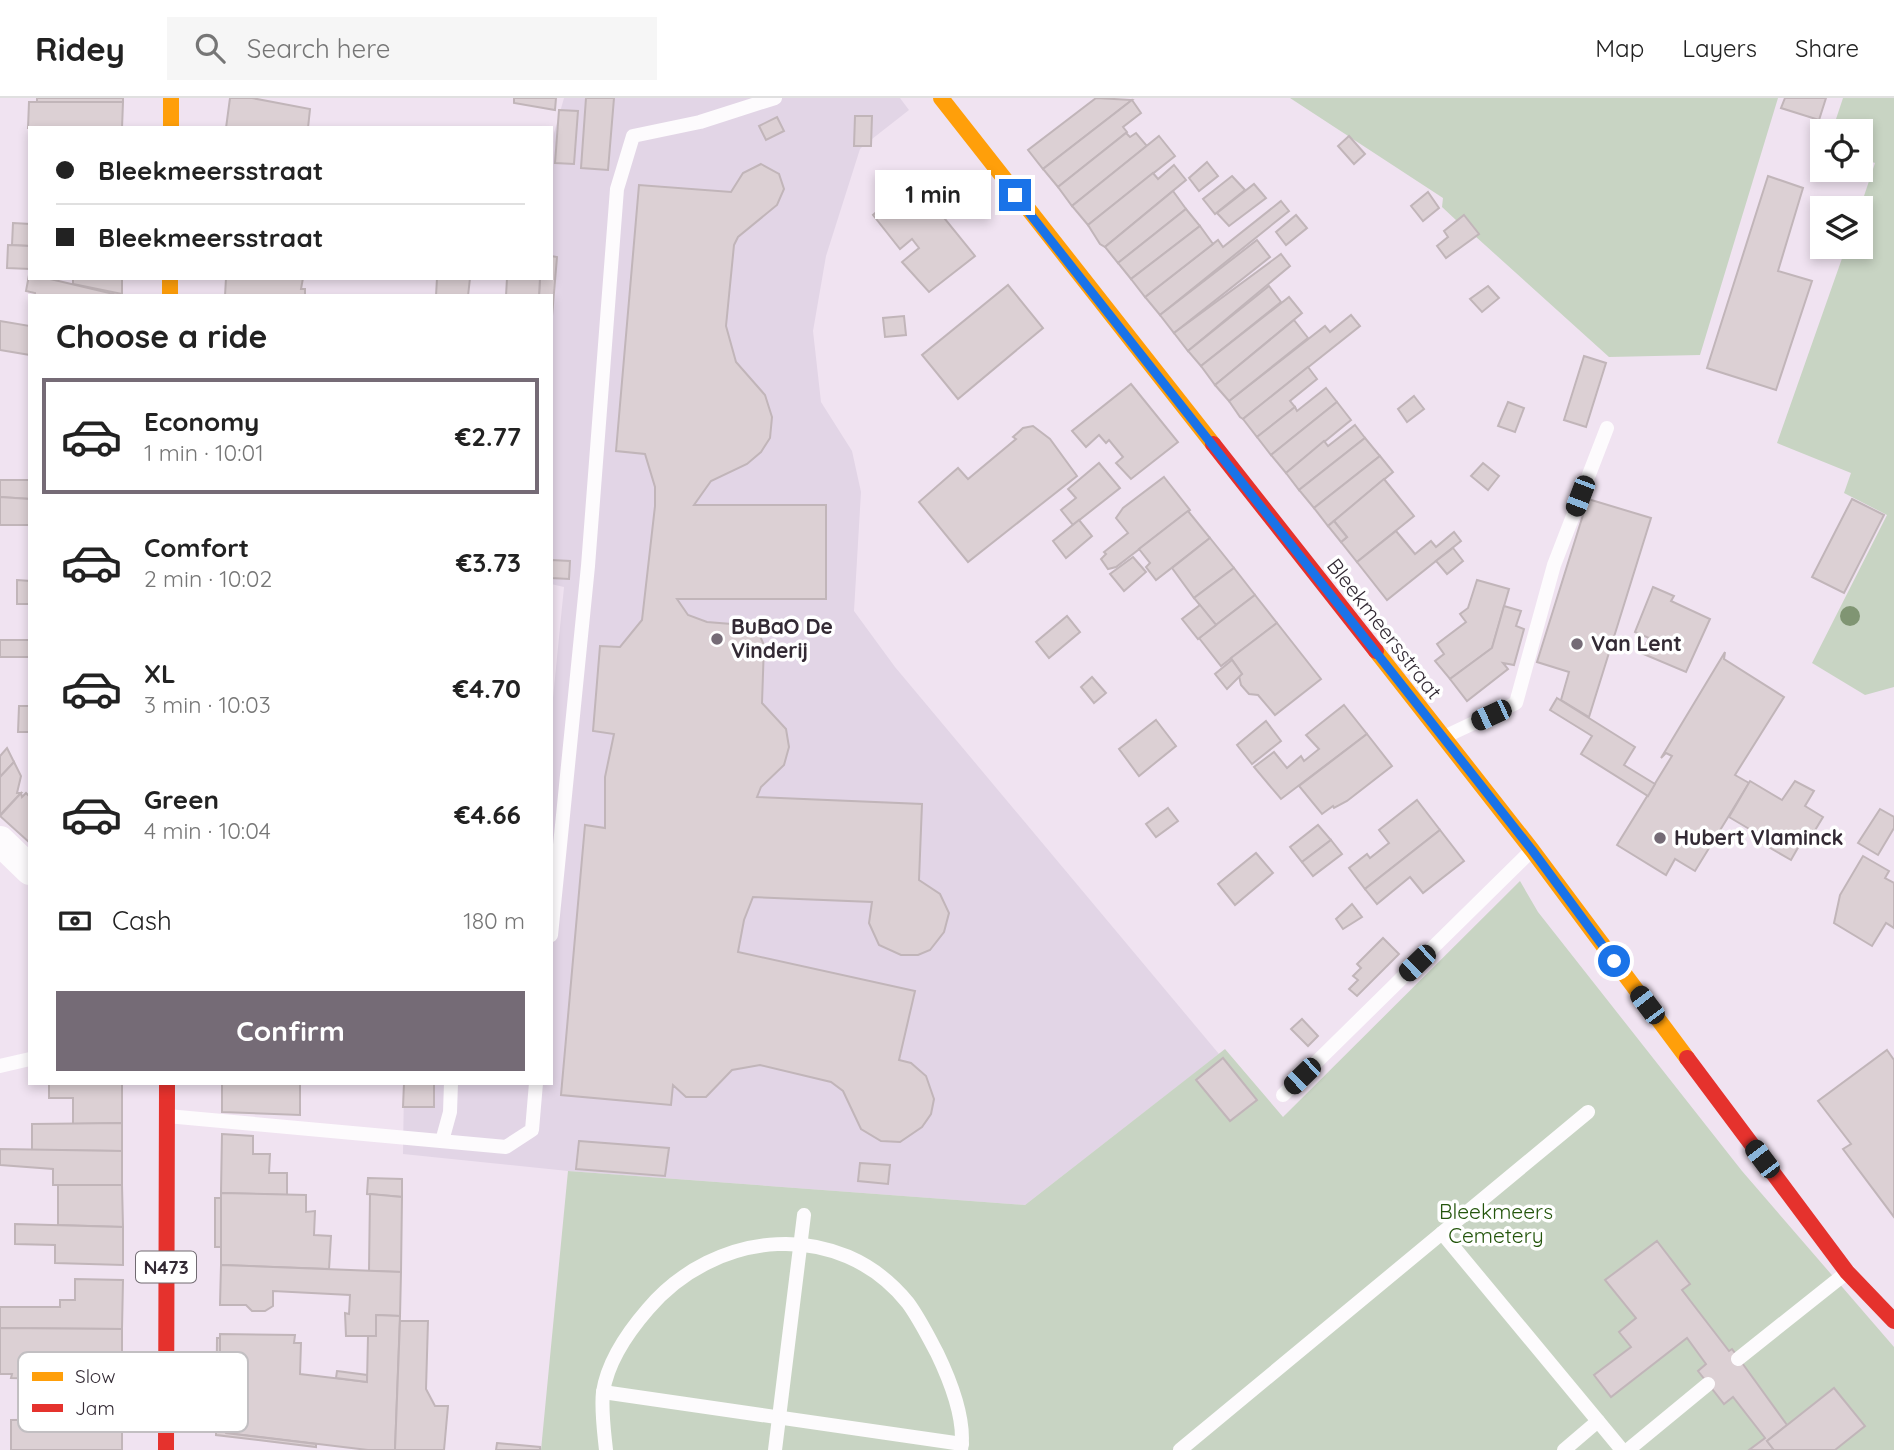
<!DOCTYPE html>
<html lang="en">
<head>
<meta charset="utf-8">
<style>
  :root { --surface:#fff; --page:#f6f6f6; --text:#222; --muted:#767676; --line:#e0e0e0; --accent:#756b76 }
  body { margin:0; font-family:Quicksand,sans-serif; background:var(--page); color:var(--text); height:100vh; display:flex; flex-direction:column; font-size:26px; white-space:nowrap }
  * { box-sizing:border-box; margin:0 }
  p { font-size:23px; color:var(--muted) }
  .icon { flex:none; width:38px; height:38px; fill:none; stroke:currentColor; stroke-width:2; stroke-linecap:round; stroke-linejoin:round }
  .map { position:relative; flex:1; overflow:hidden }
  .drawer { position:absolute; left:28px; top:196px; width:525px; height:791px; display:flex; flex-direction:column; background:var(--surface); border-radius:0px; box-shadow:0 4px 10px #0003 }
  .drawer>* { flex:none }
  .top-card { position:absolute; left:28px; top:28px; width:525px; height:154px; border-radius:0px; box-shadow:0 4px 10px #0003; display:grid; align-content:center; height:154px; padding:0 28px; background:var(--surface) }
  .controls { position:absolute; left:1810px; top:21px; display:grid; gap:14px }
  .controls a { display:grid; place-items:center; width:63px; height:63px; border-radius:0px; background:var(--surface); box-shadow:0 4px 10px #0003; font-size:35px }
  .end { position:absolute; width:32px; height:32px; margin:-16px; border:9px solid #1a73e8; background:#fff; box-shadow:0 0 0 4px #fff }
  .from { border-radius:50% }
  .bubble { position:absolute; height:49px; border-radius:0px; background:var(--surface); box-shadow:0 4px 10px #0003; font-size:23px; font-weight:800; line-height:49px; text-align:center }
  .car { position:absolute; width:21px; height:42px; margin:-21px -10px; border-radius:9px; box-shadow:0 0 5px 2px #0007; background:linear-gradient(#222 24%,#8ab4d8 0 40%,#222 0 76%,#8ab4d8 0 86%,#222 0) }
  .top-card b { display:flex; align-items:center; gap:24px; height:66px; font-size:26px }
  .top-card b+b { border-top:2px solid var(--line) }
  .top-card i { width:18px; height:18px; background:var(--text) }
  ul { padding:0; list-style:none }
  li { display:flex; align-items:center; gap:21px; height:116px; margin:0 14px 10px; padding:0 14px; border:4px solid transparent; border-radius:0px }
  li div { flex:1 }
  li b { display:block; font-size:26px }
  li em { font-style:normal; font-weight:800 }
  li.selected { border-color:var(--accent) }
  li>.icon { width:63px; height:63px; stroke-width:1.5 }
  h2 { padding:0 28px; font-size:32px; line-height:84px }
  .pay { display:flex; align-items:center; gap:18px; height:77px; padding:0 28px; font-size:26px }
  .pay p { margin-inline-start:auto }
  .primary-button { display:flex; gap:14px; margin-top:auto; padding:14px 28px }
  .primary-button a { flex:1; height:80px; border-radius:0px; background:var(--accent); color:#fff; font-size:28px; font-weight:800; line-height:80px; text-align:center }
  header { display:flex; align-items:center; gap:42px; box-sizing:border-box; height:98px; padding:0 35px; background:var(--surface); border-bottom:2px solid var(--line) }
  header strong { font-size:33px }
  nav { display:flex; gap:38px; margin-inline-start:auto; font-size:24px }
  .search { width:490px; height:63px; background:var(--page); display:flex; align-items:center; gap:18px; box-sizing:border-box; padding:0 24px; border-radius:0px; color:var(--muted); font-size:26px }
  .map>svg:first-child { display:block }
</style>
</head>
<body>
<header>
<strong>Ridey</strong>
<div class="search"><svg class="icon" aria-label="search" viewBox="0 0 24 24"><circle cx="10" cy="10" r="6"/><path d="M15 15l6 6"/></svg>Search here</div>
<nav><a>Map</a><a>Layers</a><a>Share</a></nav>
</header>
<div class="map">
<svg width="1894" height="1352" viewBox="0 0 1894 1352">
  <rect width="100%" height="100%" fill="#f0e3f1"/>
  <polygon fill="#e2d5e6" points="564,0 900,0 909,12 872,41 871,48 863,48 860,51 826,158 813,233 821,304 852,353 861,394 854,513 895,569 1219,956 1025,1107 568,1073 403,1056 404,985 551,985 551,620 564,489 551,486 551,230 557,160 551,158 551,142 554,35"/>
  <g fill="#c8d4c3">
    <polygon points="1290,0 1778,0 1700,257 1609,259 1475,138 1478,135 1465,118 1457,123 1442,109 1443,100"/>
    <polygon points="1843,0 1894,0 1894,589 1865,597 1812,565 1887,417 1844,395 1851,375 1777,345 1846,149 1860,149 1860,110 1875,65 1860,60 1860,33 1832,33"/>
    <polygon points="1520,783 1538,814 1742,1073 1894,1249 1894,1352 541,1352 568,1073 1025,1107 1225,951 1283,1019"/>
  </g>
  <g fill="#dcd0d4" stroke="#c1b5b9" stroke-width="2">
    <rect x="37" y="0" width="86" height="4"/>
    <polygon points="230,0 252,0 310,11 308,30 226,30"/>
    <polygon points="514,0 556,0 555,12 514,5"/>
    <polygon points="586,0 614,0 608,72 581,70"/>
    <polygon points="1096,0 1132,2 1043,71 1028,52"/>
    <polygon points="1785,0 1826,0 1819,22 1781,10"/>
    <polygon points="1132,2 1141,15 1123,29 1127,34 1058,89 1043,71"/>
    <polygon points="29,4 123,4 122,30 28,30"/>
    <polygon points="559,12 578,13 574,66 555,65"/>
    <polygon points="855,18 872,18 871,48 854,48"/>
    <polygon points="777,19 784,33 766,42 759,28"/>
    <polygon points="1126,35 1130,39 1136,35 1147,48 1072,108 1058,89"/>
    <polygon points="1159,38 1175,58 1088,127 1072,108"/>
    <polygon points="1349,38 1365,56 1354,66 1338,48"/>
    <polygon points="1207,64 1218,78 1199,93 1189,80"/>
    <polygon points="761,66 779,76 784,91 777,107 738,139 734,147 726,228 736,264 765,297 772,319 770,340 761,354 747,366 711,383 694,407 826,407 826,501 677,501 688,517 707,524 744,527 759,536 764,547 762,605 786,631 789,649 784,667 761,689 757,699 922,706 919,782 940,796 949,815 944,834 930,852 918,857 901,857 879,847 869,825 872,804 753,799 744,822 738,854 915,893 899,962 911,965 926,978 934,1001 931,1016 922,1029 900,1044 881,1043 861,1031 843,993 831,984 760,967 732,972 706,999 686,999 673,987 671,1007 561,997 585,727 605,730 605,679 614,636 593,633 600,548 620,549 642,522 655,408 655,389 645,356 616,353 639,87 731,94 743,75"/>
    <polygon points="1174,67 1186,82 1105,149 1100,146 1088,127 1153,75 1158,81"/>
    <polygon points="1232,78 1245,92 1215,116 1203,101"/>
    <polygon points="1768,78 1803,90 1778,173 1812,183 1776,292 1707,270"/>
    <polygon points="923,82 942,106 936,110 975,158 929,194 902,164 919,150 912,141 900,151 873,117 886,106 889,110"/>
    <polygon points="1254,86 1266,100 1229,128 1217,115"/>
    <polygon points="1173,93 1186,111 1118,165 1105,149"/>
    <polygon points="1428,94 1439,110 1423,123 1411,108"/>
    <polygon points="1281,103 1289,113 1160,217 1145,199 1218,142 1223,149"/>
    <polygon points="1186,111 1200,128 1131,181 1118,165"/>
    <polygon points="1296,117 1307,130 1286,147 1276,134"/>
    <polygon points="1464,117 1479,136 1446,160 1437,148 1448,139 1444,133"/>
    <polygon points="13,125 30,126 30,148 12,147"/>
    <polygon points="1200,128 1213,146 1145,199 1131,181"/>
    <polygon points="1257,142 1270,159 1174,235 1160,217"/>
    <polygon points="8,147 30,148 30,171 7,170"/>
    <polygon points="1281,156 1290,168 1188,253 1174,235"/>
    <polygon points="551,158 557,159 551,230 551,198 539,198 540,180 551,180"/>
    <polygon points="29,177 30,180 46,180 122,198 35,198 35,195 26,193"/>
    <polygon points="73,180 122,180 122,196 73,186"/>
    <polygon points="226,180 303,180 301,191 305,191 305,198 225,198"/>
    <polygon points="437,180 470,180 468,198 436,198"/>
    <polygon points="507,180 540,180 539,198 506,198"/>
    <polygon points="1008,187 1043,230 958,301 922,257"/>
    <polygon points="1269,188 1281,204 1201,268 1188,253"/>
    <polygon points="1488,188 1499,200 1482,214 1470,201"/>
    <polygon points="1289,199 1302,215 1215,287 1201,268"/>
    <polygon points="1351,217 1360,228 1243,321 1240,319 1229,303 1325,228 1330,234"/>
    <polygon points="904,218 906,237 885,239 883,220"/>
    <polygon points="1294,222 1308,240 1229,303 1215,287"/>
    <polygon points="0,223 30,228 30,257 0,252"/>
    <polygon points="1584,258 1606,265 1586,329 1564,322"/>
    <polygon points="1308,269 1317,281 1290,303 1295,309 1257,339 1243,321"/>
    <polygon points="1131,286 1178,344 1131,381 1116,365 1123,359 1109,342 1106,345 1099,337 1086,349 1072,333"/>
    <polygon points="1326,290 1337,304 1271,357 1257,339 1295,309 1297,313"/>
    <polygon points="1414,298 1424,311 1407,324 1398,311"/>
    <polygon points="1337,304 1351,322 1286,375 1271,357"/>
    <polygon points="1508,304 1524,310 1515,334 1498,328"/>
    <polygon points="1355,327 1365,340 1299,392 1286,375 1324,343 1328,348"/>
    <polygon points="1033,328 1050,341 1077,378 968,464 919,404 958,370 968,381 1016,341 1013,339 1023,330"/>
    <polygon points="1365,340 1380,358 1314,410 1299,392"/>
    <polygon points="1380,358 1393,374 1328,428 1314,410"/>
    <polygon points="1099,365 1120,390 1073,427 1061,412 1076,400 1068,391"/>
    <polygon points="1483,365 1499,378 1488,392 1471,378"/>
    <polygon points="1164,379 1190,412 1116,469 1108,471 1101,461 1106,456 1104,454 1128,435 1116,420 1123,410"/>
    <polygon points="1384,381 1414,418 1357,464 1341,444 1347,439 1334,423"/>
    <polygon points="0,382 30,382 30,401 0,399"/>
    <polygon points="0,399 30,401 30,427 0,427"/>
    <polygon points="1588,401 1651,420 1589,619 1561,602 1569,574 1537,564"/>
    <polygon points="1852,401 1884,417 1844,495 1812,479"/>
    <polygon points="1188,413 1210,440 1156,482 1146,469 1150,465 1139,451"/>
    <polygon points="1079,422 1092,438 1066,460 1053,443"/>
    <polygon points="1334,423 1347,439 1341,444 1328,428"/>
    <polygon points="1396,433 1415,456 1431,443 1436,449 1454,434 1461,443 1387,502 1357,464"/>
    <polygon points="1210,440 1234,470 1194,500 1172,470"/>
    <polygon points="1453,450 1463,463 1447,476 1436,463"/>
    <polygon points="1133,459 1146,474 1124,493 1110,476"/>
    <polygon points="551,462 570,463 569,481 551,480"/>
    <polygon points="1234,470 1255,497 1216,527 1194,500"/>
    <polygon points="17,482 30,483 30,506 17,506"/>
    <polygon points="1477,482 1509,491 1492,550 1450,581 1435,563 1444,556 1437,546 1466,524 1460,516 1468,510"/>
    <polygon points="1653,489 1674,498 1671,503 1710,521 1686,574 1641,555 1649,540 1635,534"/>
    <polygon points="1255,497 1277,525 1221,568 1199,540"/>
    <polygon points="1200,507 1216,527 1198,541 1182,521"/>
    <polygon points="1504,508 1521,513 1516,528 1524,531 1514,567 1503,565 1508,571 1467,603 1450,581 1492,550"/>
    <polygon points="1067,518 1080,534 1049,560 1036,544"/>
    <polygon points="1277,525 1321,581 1275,617 1258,597 1249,596 1241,587 1239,578 1242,576 1231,560"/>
    <rect x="0" y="542" width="30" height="17"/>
    <polygon points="1725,554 1724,561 1784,599 1735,677 1749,685 1695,773 1675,761 1666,777 1617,747 1672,658 1666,655 1661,660"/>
    <polygon points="1232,562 1242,576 1227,591 1215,576"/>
    <polygon points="1092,579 1106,595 1094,605 1081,589"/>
    <polygon points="1557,600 1635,649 1624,667 1655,686 1648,698 1581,656 1592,638 1550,612"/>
    <polygon points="1344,607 1367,636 1281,701 1254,669 1274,654 1287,670 1301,658 1304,663 1319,651 1306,637"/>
    <polygon points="19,608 30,608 30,634 18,634"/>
    <polygon points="1156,622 1176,648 1139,678 1119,651"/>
    <polygon points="1266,623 1281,643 1252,666 1237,647"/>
    <polygon points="1367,636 1392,668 1347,703 1334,710 1333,708 1322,716 1299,688"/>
    <polygon points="7,650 14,664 0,679 0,658"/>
    <polygon points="14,664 21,678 17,695 21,695 0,717 0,679"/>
    <polygon points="1750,683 1782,702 1795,683 1814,693 1805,708 1823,719 1808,744 1803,741 1791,762 1758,743 1761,738 1729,719"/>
    <polygon points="21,695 22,699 26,695 30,699 30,745 0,718"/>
    <polygon points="1417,702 1440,732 1365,791 1349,770 1367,756 1370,760 1389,745 1379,732"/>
    <polygon points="1168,710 1178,723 1156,739 1146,726"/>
    <polygon points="1880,711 1894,719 1894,730 1878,757 1858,745"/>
    <polygon points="1318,727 1331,742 1302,764 1290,749"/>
    <polygon points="1440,732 1464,763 1423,795 1410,779 1377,806 1365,791"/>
    <polygon points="1331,742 1342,756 1313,778 1302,764"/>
    <polygon points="1256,755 1273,775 1235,807 1218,786"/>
    <polygon points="1863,758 1889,773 1885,780 1894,785 1894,830 1886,825 1872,848 1834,825 1840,797"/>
    <polygon points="1352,806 1362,819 1343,831 1336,821"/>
    <polygon points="1383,840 1399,856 1357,898 1349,891 1358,882 1353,878 1361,870 1357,866"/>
    <polygon points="1302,921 1318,938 1308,948 1291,931"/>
    <polygon points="1887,952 1894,962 1894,1119 1843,1051 1851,1046 1818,1003"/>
    <polygon points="1223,960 1257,1002 1230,1023 1196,982"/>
    <polygon points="49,985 122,985 122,1025 73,1026 73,1000 49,1000"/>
    <polygon points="222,985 300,985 300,1017 222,1014"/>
    <polygon points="404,985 434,985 434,1009 403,1009"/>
    <polygon points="122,1025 122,1053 32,1052 32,1026"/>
    <polygon points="222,1036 253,1038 253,1056 270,1056 269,1075 287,1075 287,1097 221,1095"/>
    <polygon points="579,1043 669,1050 665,1078 576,1071"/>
    <polygon points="0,1051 122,1053 122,1087 53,1087 53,1071 0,1067"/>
    <polygon points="860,1065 890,1067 888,1086 858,1083"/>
    <polygon points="368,1080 402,1081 402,1099 367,1096"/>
    <polygon points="58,1087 122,1087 123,1129 58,1127"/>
    <polygon points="221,1095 306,1097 306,1114 315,1113 314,1137 331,1138 329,1171 221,1167"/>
    <polygon points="370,1096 402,1099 401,1174 369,1173"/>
    <rect x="215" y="1100" width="6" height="49"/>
    <polygon points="15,1126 123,1129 123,1167 55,1165 55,1147 15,1146"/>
    <polygon points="1657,1143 1690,1186 1682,1192 1729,1253 1732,1251 1787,1327 1767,1343 1774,1352 1749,1352 1765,1340 1733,1299 1724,1306 1698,1273 1706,1266 1687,1240 1611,1299 1594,1277 1631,1249 1619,1234 1636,1220 1605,1182"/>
    <polygon points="221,1167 401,1174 400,1218 376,1217 376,1238 346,1238 345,1215 349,1216 350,1197 273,1193 273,1208 265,1213 252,1213 246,1207 220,1207"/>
    <polygon points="75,1181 123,1182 122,1231 0,1230 0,1209 60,1209 60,1202 75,1202"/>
    <polygon points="376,1217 400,1218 395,1352 368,1352 226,1335 220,1328 220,1236 295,1237 294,1245 301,1245 300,1276 367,1284 368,1238 376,1238"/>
    <polygon points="400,1223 428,1223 426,1291 435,1308 448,1308 444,1352 395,1352"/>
    <polygon points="0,1230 122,1231 122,1321 27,1322 27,1301 50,1301 50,1281 11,1280 12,1276 0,1276"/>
    <polygon points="217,1240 220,1240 220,1328 226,1335 316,1346 316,1349 216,1337"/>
    <polygon points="337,1273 367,1277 367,1284 336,1280"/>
    <polygon points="1834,1290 1865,1328 1835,1352 1774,1352 1767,1343"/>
    <polygon points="122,1321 122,1352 11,1352 11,1322"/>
    <polygon points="497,1345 540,1349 540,1352 496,1352"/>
  </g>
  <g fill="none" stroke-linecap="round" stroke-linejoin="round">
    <g stroke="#fdfbfd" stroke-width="14">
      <polyline points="1444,639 1516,605 1554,467 1607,330"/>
      <polyline points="551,837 588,468 617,91 633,38 700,24 775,0"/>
      <polyline points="0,968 30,961"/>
      <polyline points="1283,997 1532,752"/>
      <polyline points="167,1018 506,1049 532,1032 536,985"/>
      <polyline points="442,1043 450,1014 451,985"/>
      <polyline points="1442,1135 1598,1323"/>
      <polyline points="1738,1261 1846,1175"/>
      <polyline points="603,1294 962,1346"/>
      <path d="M 606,1352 C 604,1333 601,1312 603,1294 C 608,1262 628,1234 648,1211 C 715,1132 839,1119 908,1205 C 919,1220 928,1238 937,1255 C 950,1282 966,1322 961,1352"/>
      <polyline points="775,1352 804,1117"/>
      <polyline points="1180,1352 1588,1014"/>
      <polyline points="1564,1352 1598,1323 1622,1352"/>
      <polyline points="1628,1352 1708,1286"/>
    </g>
    <polyline stroke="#fdfbfd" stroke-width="30" points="0,743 30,772"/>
    <g stroke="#ff9f0a" stroke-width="16">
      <polyline points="171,0 171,30"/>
      <polyline points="941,0 1213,346"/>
      <polyline points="170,180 170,198"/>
      <polyline points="1376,553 1532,752 1687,960"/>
    </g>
    <g stroke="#e5322d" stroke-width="16">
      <polyline points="1213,346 1376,553"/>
      <polyline points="1687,960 1847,1174 1894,1223"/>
      <polyline points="166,1352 167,985"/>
    </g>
  </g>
  <circle fill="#809573" cx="1850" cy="518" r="10"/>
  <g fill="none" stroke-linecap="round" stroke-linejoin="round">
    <polyline stroke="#1a73e8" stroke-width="9" points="1015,97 1532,752 1614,863"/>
  </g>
  <g fill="#756b76" stroke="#fff" stroke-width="2.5">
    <circle cx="717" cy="541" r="7"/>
    <circle cx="1577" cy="546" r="7"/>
    <circle cx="1660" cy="740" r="7"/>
  </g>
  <g text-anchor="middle" stroke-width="7" stroke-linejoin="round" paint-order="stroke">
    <rect fill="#fff" stroke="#706a71" stroke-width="2" x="136" y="1153.5" width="60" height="31" rx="5"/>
    <g font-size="19" font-weight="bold" fill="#332a34">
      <text x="166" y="1176">N473</text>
    </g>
    <g font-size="21" font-weight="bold" fill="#332a34" stroke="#fff" text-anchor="start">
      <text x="731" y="536">BuBaO De<tspan x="731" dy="24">Vinderij</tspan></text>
      <text x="1591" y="553">Van Lent</text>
      <text x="1674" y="747">Hubert Vlaminck</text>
    </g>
    <g font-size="21" fill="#332a34" stroke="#fff">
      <text transform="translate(1384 531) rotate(52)" y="7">Bleekmeersstraat</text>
    </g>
    <g font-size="21" fill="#24550c" stroke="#fff">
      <text x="1496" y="1121">Bleekmeers<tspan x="1496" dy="24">Cemetery</tspan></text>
    </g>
  </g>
  <rect x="18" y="1254" width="230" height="80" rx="10" fill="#fff" stroke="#c2bfc2" stroke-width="2"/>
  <rect x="32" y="1274" width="31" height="9" fill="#ff9f0a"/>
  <rect x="32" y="1306" width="31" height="8" fill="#e5322d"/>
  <g font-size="19" fill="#332a34">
    <text x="75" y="1285">Slow</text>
    <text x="75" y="1317">Jam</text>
  </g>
</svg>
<div class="controls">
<a><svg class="icon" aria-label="locate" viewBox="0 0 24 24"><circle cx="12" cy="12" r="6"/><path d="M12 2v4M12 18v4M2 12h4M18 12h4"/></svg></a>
<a><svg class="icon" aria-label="layers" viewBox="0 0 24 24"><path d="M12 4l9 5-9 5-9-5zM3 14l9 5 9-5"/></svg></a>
</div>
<i class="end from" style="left:1614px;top:863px"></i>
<i class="end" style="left:1015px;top:97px"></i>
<div class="bubble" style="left:875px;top:72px;width:116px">1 min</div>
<i class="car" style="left:1580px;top:398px;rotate:201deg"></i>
<i class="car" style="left:1491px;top:617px;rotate:245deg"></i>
<i class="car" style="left:1417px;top:865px;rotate:226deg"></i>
<i class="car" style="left:1647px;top:907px;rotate:323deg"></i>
<i class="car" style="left:1302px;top:978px;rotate:226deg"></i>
<i class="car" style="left:1762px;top:1061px;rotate:323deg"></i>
<div class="top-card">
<b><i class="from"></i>Bleekmeersstraat</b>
<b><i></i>Bleekmeersstraat</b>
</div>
<section class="drawer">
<h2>Choose a ride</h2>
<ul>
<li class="selected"><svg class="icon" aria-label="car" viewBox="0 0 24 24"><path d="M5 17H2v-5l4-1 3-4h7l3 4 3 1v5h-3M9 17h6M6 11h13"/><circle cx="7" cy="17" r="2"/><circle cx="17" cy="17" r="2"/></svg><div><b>Economy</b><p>1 min · 10:01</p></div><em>€2.77</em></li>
<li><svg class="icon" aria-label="car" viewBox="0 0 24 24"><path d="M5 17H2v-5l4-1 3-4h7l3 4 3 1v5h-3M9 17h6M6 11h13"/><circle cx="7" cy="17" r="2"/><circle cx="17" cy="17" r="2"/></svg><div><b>Comfort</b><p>2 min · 10:02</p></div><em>€3.73</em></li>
<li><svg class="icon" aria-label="car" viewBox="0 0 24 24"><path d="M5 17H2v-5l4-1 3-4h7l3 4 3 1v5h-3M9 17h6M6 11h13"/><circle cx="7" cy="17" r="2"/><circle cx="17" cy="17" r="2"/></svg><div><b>XL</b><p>3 min · 10:03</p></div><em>€4.70</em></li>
<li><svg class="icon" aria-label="car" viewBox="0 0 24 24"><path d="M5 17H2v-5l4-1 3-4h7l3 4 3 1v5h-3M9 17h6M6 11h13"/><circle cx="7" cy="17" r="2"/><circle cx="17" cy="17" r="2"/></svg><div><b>Green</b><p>4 min · 10:04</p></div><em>€4.66</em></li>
</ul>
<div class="pay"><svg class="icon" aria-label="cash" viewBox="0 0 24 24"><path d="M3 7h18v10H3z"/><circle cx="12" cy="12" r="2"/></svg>Cash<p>180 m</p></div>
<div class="primary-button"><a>Confirm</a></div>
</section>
</div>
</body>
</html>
